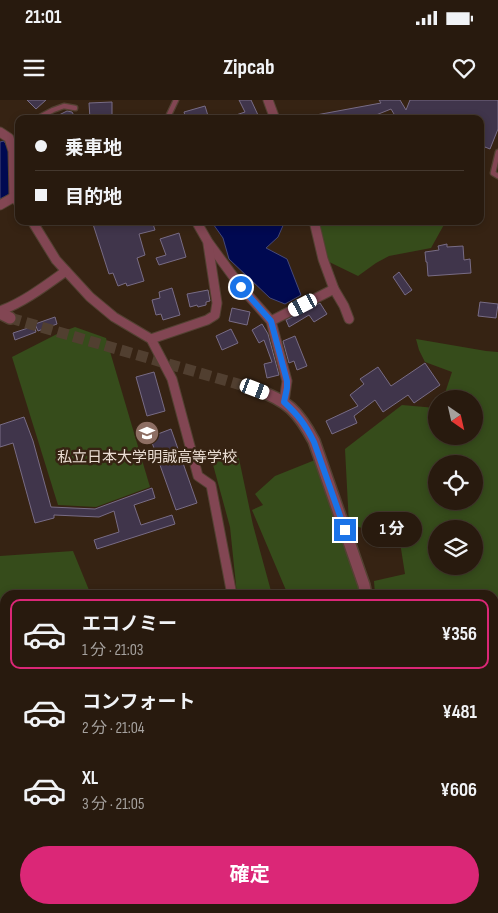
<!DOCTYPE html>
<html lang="ja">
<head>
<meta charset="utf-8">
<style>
  :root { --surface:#281a0e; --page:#302317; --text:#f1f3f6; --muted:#a5a19e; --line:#44382e; --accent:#db2777 }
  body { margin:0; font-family:"Sofia Sans Condensed","Noto Sans JP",sans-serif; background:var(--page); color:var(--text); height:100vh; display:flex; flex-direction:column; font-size:19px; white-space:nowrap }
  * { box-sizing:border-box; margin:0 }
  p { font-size:16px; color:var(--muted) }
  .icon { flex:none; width:28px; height:28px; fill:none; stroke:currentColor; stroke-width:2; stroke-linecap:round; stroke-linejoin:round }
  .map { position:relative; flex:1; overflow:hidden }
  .side { position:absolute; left:0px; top:490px; width:499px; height:324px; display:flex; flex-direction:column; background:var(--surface); border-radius:15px 15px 0 0; box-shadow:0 2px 8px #0003,0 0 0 1px var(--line) }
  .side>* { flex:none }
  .guide { position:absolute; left:15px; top:15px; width:469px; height:110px; border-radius:10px; box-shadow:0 2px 8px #0003,0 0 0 1px var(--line); display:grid; align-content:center; height:110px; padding:0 20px; background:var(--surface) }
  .needle { width:32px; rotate:146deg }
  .buttons { position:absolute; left:428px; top:290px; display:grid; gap:10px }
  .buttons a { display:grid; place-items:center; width:55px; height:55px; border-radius:50%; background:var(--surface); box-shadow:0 2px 8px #0003,0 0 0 1px var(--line); font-size:25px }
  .end { position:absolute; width:22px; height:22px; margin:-11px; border:6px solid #1a73e8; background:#fff; box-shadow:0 0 0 2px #fff }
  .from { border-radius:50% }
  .bubble { position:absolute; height:35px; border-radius:18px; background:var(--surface); box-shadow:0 2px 8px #0003,0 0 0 1px var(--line); font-size:16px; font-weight:700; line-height:35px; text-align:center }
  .car { position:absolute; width:15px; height:30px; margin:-15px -8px; border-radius:6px; box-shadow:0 0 4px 1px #0007; background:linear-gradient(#fff 24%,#345 0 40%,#fff 0 76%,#345 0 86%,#fff 0) }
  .guide b { display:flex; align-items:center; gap:18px; height:48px; font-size:19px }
  .guide b+b { border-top:1px solid var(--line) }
  .guide i { width:12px; height:12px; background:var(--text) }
  ul { padding:9px 0 0; list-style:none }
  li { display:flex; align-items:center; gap:15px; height:70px; margin:0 10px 8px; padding:0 10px; border:2px solid transparent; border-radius:10px }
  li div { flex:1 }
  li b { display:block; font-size:19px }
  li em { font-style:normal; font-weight:700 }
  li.current { border-color:var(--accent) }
  li>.icon { width:45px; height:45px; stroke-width:1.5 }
  .button { display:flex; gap:10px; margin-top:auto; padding:10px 20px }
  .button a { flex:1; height:58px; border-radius:30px; background:var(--accent); color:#fff; font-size:20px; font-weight:700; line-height:58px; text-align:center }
  .status { display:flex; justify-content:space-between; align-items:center; height:35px; padding:0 25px; background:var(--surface); direction:ltr }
  .status svg { height:14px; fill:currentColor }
  header { display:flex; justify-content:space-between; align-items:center; height:65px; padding:0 20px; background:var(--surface); font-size:22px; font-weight:700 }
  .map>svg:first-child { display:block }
</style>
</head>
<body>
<div class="status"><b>21:01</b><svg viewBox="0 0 49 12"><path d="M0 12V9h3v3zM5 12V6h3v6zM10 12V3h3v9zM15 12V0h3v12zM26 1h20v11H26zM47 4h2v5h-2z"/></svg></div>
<header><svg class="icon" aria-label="menu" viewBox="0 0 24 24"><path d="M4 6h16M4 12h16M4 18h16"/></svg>Zipcab<svg class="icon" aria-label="heart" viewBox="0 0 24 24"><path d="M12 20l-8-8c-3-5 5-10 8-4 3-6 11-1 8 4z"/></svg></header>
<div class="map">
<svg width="498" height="813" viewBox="0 0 498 813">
  <rect width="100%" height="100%" fill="#362313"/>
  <g fill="#364c1b" fill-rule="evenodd">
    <polygon points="314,121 446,121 431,148 389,156 376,163 358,176 323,159"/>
    <polygon points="75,227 106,238 150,387 96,407 58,405 12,257 59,233"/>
    <path d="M 416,239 L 486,251 L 498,252 L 498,813 L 298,813 L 290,809 L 494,809 L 494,495 L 375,495 L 374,481 L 405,474 L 399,436 L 349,425 L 345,349 L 402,305 L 436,308 L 436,336 L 474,336 L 474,299 L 443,299 L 452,272 L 425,262 L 419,250 ZM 436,364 L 474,364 L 474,401 L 436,401 ZM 436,429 L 474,429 L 474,466 L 436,466 Z"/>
    <polygon points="209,350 238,354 253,425 271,491 275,495 237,495 230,427"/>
    <polygon points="320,358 366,495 288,495 252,410 263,405 255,394 275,376"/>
    <polygon points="73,451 91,495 5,495 5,636 0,623 0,456"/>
  </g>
  <g fill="#000951" stroke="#464978">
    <polygon points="4,41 16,61 10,94 0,99 0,42"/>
    <polygon points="211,121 285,121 278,137 266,148 287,159 301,195 285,204 270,198 229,159 223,138"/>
  </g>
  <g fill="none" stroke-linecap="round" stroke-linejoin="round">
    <g stroke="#464978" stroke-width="2.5">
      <polyline points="0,725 5,727"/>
      <polyline points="257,809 265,813"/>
    </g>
  </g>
  <g fill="#40354b" stroke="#786c85">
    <polygon points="27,0 46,0 36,9"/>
    <polygon points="239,0 251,0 258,15 249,19 230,19 230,17 245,12"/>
    <polygon points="379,0 400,0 406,10 410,0 498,0 498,29 490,49 485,47 480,60 480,19 397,19 391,9 376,15 377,17 367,19 317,19 316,15 381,3"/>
    <polygon points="112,2 112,19 90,19 89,3"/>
    <polygon points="205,6 209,19 186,19 184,12"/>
    <polygon points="67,11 72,12 76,19 51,19"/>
    <polygon points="92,121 152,121 155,130 139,134 145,155 137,158 144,181 127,186 126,183 118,186 113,173 109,174"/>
    <polygon points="179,133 186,157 159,165 156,158 166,155 160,139"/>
    <polygon points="447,144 447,147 463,146 464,160 470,159 471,173 428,176 427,162 426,162 425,152 439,150 438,146"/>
    <polygon points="399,172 412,190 405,195 393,177"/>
    <polygon points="172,188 180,215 163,220 161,214 156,215 152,200 160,198 159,192"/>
    <polygon points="208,190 210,201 206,202 206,205 198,207 197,205 190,207 187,194"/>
    <polygon points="480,202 498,204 496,218 478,216"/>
    <polygon points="320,203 327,214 314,222 309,215 289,227 286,220"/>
    <polygon points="232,208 250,212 247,225 229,221"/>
    <polygon points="55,217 57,224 38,231 35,224"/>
    <polygon points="262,224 268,234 279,275 267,278 264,264 272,262 264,240 259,243 252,230"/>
    <polygon points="34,226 36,232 15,240 13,233"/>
    <polygon points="231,229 238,243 222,250 216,236"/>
    <polygon points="295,236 307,266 297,270 294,261 289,263 283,241"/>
    <polygon points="425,263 440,285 414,303 408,295 383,312 375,300 354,316 357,323 332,334 326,321 358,306 350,295 364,284 360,279 378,267 391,286"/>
    <polygon points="154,272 165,311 147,316 136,277"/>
    <polygon points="24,317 33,341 51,407 95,409 152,388 155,398 134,405 141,425 172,415 175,424 97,449 94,440 119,432 114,411 99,417 54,415 54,418 35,423 13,343 0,347 0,325"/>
    <polygon points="171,329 197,403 176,410 150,337"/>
  </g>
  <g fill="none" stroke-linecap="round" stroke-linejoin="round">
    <polyline stroke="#513f30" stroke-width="11" stroke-dasharray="11 5.5" stroke-linecap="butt" points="10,218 255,289"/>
    <g stroke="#534132" stroke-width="7">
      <g id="service">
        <polyline points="36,19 53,10 64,6 75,8"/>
        <polyline points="167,19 176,0"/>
        <polyline points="498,52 493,73 498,76"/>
      </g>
    </g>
    <g stroke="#534132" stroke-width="11">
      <g id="minor">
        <polyline points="268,0 275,19"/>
        <polyline points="0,32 9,38 13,51 14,97 19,103"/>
        <polyline points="0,105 14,97"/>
        <polyline points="32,121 56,160 90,197 114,217 151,239 172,279 198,376 211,385 232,495"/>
        <polyline points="196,121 208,142 241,187 271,221 287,281 284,302"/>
        <polyline points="314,121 323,159 334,189 344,206 349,219"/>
        <path d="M 0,211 C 24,202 45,186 66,171"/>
        <polyline points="271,221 334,189"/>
        <polyline points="151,239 207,220 215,215 217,203 208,144"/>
      </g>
    </g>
    <g stroke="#534132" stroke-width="14">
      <g id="tertiary">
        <polyline points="0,213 10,218"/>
        <path d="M 255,289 C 288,301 298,311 314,341 L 364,485 L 366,495"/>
        <polyline points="0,744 5,746"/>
        <polyline points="151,809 151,813"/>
        <polyline points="321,809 321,813"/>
      </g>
    </g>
    <use href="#service" stroke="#824653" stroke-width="4.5"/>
    <use href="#minor" stroke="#824653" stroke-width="9"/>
    <use href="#tertiary" stroke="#824653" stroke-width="11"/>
  </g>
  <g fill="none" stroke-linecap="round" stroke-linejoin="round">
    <path stroke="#1a73e8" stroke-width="6" d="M 241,187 L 271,221 L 287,281 L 287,288 L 284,302 C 298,315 305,324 314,342 L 345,430"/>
  </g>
  <defs>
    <g id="school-disc" transform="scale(1.25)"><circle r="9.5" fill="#8d6e63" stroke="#362313"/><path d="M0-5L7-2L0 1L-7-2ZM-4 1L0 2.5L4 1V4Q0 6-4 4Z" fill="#fff"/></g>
  </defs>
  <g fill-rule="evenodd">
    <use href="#school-disc" x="147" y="333"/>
  </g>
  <g text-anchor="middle" stroke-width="5" stroke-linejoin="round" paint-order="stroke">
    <g font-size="15" fill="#eaddd3" stroke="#362313">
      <text x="147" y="362">私立日本大学明誠高等学校</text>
    </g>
  </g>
</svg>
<div class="buttons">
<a><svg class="needle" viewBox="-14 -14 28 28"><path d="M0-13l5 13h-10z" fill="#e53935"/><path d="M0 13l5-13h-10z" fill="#a5a19e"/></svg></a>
<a><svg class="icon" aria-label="locate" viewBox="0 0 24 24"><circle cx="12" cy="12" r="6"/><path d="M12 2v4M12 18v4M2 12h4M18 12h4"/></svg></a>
<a><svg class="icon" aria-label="layers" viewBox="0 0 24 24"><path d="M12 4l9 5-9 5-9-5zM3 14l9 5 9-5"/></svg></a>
</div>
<i class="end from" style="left:241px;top:187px"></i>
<i class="end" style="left:345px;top:430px"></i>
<div class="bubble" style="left:362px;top:412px;width:60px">1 分</div>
<i class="car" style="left:303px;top:205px;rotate:243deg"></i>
<i class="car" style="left:255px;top:289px;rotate:111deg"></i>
<div class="guide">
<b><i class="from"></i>乗車地</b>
<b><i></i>目的地</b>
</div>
<section class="side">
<ul>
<li class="current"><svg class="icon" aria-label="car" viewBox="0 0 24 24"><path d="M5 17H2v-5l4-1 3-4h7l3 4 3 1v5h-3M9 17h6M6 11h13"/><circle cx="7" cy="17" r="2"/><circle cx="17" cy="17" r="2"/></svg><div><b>エコノミー</b><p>1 分 · 21:03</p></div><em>¥356</em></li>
<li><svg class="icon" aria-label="car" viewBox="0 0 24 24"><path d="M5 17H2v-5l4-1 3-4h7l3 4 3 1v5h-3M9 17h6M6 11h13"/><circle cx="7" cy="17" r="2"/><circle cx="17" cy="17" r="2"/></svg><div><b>コンフォート</b><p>2 分 · 21:04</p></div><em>¥481</em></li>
<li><svg class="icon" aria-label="car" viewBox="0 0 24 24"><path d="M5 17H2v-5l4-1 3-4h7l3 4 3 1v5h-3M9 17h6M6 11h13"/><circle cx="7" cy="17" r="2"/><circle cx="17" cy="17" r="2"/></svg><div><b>XL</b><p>3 分 · 21:05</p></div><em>¥606</em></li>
</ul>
<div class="button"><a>確定</a></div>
</section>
</div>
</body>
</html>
